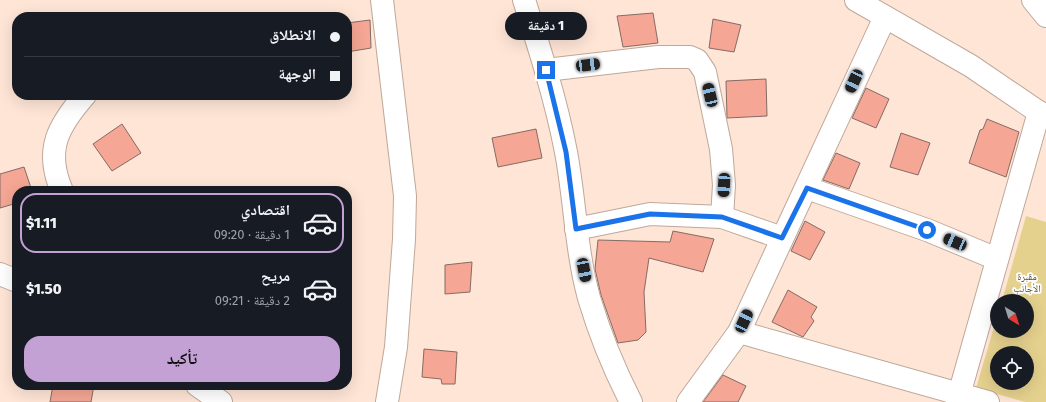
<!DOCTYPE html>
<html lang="ar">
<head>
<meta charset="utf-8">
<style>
  :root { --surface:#171b24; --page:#20242c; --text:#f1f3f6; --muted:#9ea1a6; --line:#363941; --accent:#c4a1d5 }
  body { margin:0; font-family:"Fira Sans","Noto Naskh Arabic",sans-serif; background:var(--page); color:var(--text); direction:rtl; height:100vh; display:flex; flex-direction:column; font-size:15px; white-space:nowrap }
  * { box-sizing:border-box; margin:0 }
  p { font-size:13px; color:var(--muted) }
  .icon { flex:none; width:22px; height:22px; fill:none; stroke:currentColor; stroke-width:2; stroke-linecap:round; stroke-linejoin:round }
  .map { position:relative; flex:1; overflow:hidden; direction:ltr }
  .drawer { position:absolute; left:12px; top:186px; width:340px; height:204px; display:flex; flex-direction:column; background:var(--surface); border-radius:16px; box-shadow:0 4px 16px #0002; direction:rtl }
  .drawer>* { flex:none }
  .banner { position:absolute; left:12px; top:12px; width:340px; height:88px; border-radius:16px; box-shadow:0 4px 16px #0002; direction:rtl; display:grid; align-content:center; height:88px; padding:0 12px; background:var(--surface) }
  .needle { width:26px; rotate:142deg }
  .tools { position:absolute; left:990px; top:294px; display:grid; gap:8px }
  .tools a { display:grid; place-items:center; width:44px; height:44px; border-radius:50%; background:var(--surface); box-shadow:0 4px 16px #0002; font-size:20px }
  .end { position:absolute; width:18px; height:18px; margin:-9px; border:5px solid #1a73e8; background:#fff; box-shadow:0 0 0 2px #fff }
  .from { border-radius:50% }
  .bubble { position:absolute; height:28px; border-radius:14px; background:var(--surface); box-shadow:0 4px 16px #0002; font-size:13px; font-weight:800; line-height:28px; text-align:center; direction:rtl }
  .car { position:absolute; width:12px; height:24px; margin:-12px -6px; border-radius:5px; box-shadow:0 0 3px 1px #0007; background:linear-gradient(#222 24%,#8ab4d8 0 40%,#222 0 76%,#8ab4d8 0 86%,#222 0) }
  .banner b { display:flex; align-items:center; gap:14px; height:38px; font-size:15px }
  .banner b+b { border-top:1px solid var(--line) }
  .banner i { width:10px; height:10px; background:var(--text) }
  ul { padding:7px 0 0; list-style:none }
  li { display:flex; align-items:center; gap:12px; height:60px; margin:0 8px 6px; padding:0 4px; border:2px solid transparent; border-radius:16px }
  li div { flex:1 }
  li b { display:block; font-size:15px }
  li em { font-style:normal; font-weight:800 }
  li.current { border-color:var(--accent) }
  li>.icon { width:36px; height:36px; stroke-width:1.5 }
  .cta { display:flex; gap:8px; margin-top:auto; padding:8px 12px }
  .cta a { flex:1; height:46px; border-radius:16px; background:var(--accent); color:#111; font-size:16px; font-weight:800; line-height:46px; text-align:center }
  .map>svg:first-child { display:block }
</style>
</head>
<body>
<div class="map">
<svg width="1046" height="402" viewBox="0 0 1046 402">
  <rect width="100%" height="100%" fill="#fee5d6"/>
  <path fill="#e5d18e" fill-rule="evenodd" d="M 1026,216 L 1046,222 L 1046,402 L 1025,402 L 976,388 L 997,317 L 997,331 L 1027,331 L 1027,301 L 1002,301 ZM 997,353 L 1027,353 L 1027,383 L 997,383 Z"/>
  <g fill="#f5a694" stroke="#856b65">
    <polygon points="653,13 658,43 623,47 617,16"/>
    <polygon points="713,19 741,25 734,52 709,48"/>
    <polygon points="370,20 371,48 347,52 347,23"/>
    <polygon points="766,79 767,116 727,118 726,81"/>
    <polygon points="866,88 889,99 876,128 852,118"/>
    <polygon points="987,119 1019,132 1006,177 969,163 980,130 983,129"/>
    <polygon points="122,124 141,153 112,171 93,144"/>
    <polygon points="536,129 542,158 498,167 492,138"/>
    <polygon points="901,133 930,143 918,175 890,167"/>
    <polygon points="836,153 860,163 849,189 823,180"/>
    <polygon points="24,167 32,191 17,191 17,203 0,208 0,174"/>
    <polygon points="805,221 825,232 810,260 791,251"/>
    <polygon points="673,231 714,239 703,272 649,258 644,292 646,332 638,340 618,343 601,295 595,269 598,240 670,242"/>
    <polygon points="472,262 470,292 445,294 445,265"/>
    <polygon points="788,290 817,307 811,317 814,321 803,337 772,322"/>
    <polygon points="424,349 457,352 455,384 442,384 441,379 422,377"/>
    <polygon points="723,375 746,386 738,402 703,402"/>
    <polygon points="53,385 94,385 91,402 50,402"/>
  </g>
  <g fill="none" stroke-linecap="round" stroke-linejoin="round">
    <g stroke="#bfa89a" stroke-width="24">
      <g id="minor">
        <polyline points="382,0 405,196 404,239 396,347 387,402"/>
        <path d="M 524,0 C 540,50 556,100 566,152 C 575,200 576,251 589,298 C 600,335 614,369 631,402"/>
        <polyline points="856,0 971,66 1046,117"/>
        <polyline points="1033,0 1046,16"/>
        <polyline points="546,70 658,57 690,57 697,60 705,72 721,149 724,185 722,217"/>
        <polyline points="807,188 927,230 997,259"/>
        <path d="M 62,191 C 44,150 58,126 85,95"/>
        <polyline points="576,229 650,214 722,217 782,238"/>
        <polyline points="0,274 17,281"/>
        <polyline points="739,332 988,402"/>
        <polyline points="197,385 221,402"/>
        <polyline points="688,402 739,332 885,17"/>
        <polyline points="957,402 1039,112"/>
      </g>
    </g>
    <use href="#minor" stroke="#fff" stroke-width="22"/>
  </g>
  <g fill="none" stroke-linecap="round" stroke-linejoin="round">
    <polyline stroke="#1a73e8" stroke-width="5" points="546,70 566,152 576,229 650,214 722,217 782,238 807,188 927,230"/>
  </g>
  <g text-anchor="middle" stroke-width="3.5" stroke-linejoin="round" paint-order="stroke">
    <g font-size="10" fill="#5a4e25" stroke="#fff">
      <text x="1027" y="280">مقبرة<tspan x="1027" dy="12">الأجانب</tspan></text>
    </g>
  </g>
</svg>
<div class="tools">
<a><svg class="needle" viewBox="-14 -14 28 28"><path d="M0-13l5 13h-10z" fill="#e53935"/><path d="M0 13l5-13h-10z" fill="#9ea1a6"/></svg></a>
<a><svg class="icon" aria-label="locate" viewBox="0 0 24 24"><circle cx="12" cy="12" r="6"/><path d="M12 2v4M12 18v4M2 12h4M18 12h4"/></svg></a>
</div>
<i class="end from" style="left:927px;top:230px"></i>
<i class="end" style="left:546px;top:70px"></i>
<div class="bubble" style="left:505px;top:12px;width:82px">1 دقيقة</div>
<i class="car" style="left:588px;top:65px;rotate:83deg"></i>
<i class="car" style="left:854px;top:81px;rotate:205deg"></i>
<i class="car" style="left:710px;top:95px;rotate:347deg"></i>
<i class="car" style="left:724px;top:185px;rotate:183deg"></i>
<i class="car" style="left:955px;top:242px;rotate:293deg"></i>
<i class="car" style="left:584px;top:270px;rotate:169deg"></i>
<i class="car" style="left:744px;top:321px;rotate:25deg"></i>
<div class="banner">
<b><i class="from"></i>الانطلاق</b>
<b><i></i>الوجهة</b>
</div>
<section class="drawer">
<ul>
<li class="current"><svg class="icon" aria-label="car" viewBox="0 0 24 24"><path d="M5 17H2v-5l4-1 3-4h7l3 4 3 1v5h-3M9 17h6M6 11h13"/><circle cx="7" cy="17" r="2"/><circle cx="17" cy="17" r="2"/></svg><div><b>اقتصادي</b><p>1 دقيقة · 09:20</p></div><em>$1.11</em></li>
<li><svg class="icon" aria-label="car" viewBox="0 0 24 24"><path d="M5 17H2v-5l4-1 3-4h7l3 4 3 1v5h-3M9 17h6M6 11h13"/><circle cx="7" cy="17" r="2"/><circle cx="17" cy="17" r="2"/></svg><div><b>مريح</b><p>2 دقيقة · 09:21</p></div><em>$1.50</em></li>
</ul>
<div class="cta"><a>تأكيد</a></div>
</section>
</div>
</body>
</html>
